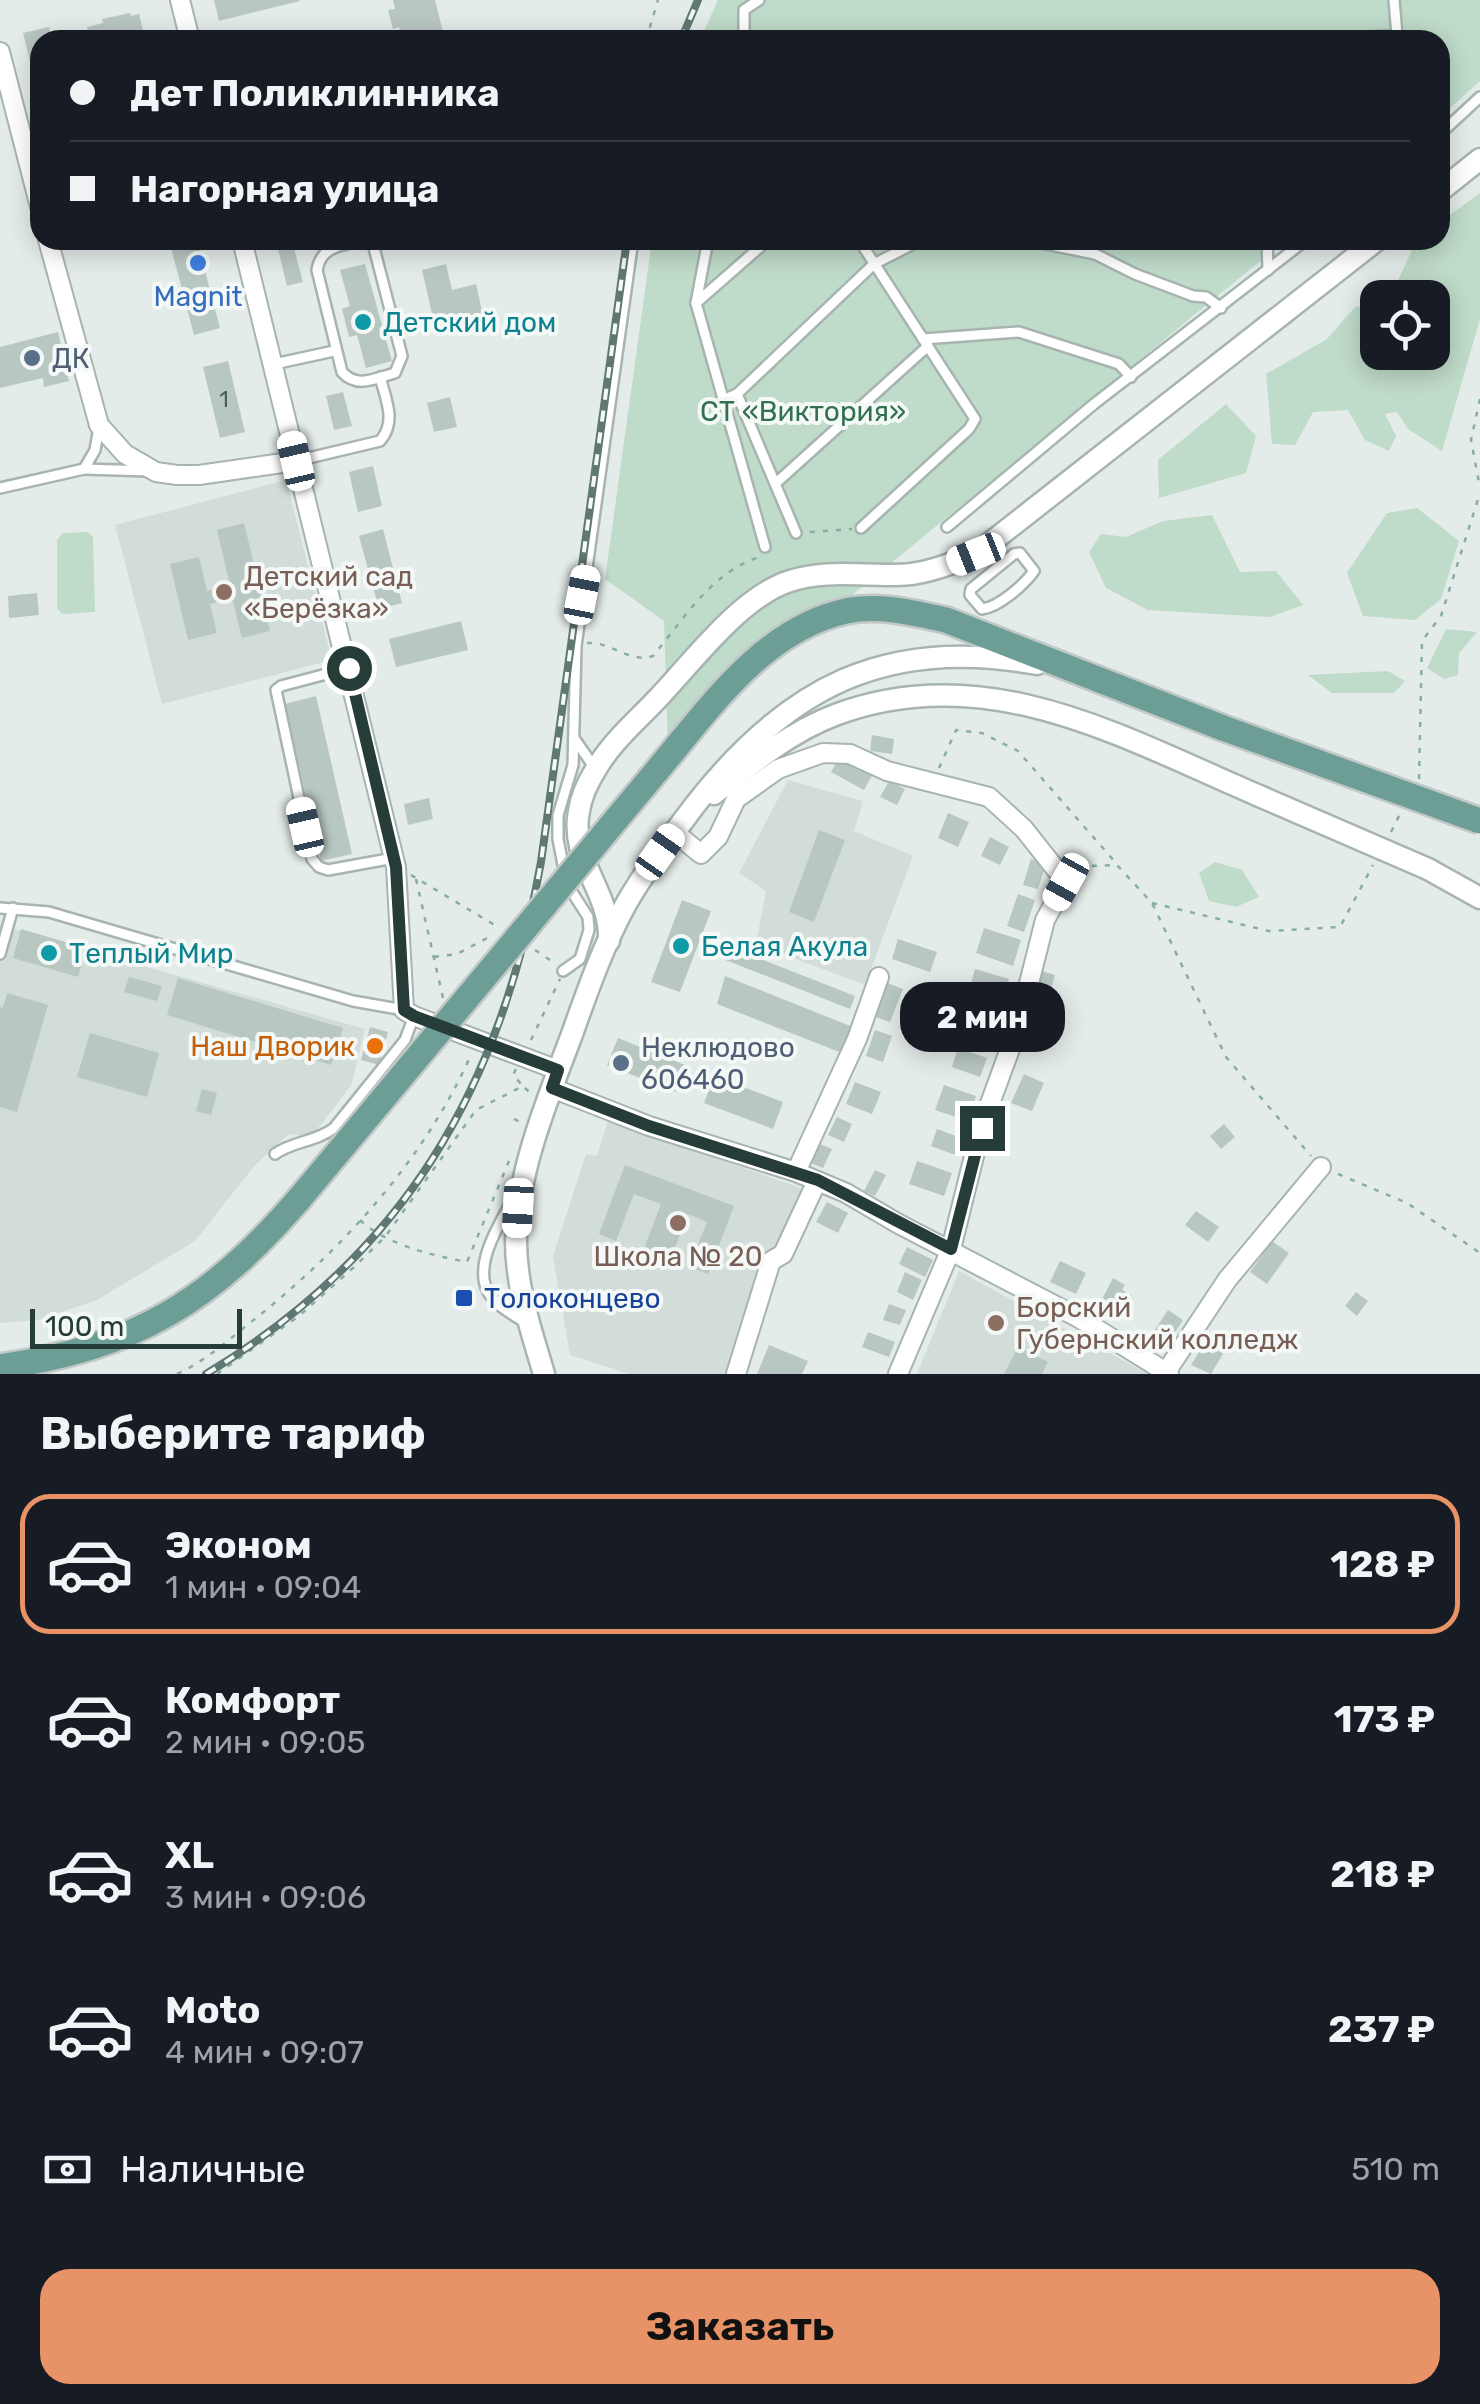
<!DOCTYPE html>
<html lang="ru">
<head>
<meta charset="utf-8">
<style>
  :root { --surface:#171b24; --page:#242831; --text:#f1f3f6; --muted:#9ea1a6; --line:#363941; --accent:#e79367 }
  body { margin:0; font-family:Rubik,sans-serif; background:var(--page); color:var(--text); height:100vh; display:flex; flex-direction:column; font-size:38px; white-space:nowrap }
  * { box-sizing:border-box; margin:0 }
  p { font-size:32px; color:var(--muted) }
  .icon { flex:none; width:55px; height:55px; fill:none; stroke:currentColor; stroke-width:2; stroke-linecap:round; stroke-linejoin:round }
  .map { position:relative; height:1374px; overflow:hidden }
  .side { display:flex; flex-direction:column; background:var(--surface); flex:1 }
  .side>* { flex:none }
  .banner { position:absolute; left:30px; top:30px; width:1420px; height:220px; border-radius:30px; box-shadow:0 5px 25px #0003; display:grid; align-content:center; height:220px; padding:0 40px; background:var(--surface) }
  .controls { position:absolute; left:1360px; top:280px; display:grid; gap:20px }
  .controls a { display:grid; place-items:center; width:90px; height:90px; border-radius:20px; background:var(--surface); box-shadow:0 5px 25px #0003; font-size:50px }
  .scale { position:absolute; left:30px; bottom:25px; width:212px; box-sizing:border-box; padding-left:10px; border:5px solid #253c38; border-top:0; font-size:28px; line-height:35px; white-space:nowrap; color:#253c38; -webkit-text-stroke:8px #f4f9f7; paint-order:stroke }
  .end { position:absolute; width:45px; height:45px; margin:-22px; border:12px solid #253c38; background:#fff; box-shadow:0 0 0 5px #fff }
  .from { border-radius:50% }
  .bubble { position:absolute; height:70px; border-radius:30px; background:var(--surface); box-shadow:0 5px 25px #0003; font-size:32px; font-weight:700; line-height:70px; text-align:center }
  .car { position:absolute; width:30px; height:60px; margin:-30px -15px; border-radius:12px; box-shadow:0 0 8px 2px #0007; background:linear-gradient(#fff 24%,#345 0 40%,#fff 0 76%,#345 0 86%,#fff 0) }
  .banner b { display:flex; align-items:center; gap:35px; height:95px; font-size:38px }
  .banner b+b { border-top:2px solid var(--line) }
  .banner i { width:25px; height:25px; background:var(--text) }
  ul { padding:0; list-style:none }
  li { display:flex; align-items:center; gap:30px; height:140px; margin:0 20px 15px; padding:0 20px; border:5px solid transparent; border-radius:30px }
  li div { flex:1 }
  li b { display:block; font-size:38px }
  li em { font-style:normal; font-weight:700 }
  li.current { border-color:var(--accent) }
  li>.icon { width:90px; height:90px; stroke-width:1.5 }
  h2 { padding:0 40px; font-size:45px; line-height:120px }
  .pay { display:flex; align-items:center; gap:25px; height:110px; padding:0 40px; font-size:38px }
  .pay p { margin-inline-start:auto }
  .cta { display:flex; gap:20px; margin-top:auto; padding:20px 40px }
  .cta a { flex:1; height:115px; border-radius:30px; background:var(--accent); color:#111; font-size:40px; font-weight:700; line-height:115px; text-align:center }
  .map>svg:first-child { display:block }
</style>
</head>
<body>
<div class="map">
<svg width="1480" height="1374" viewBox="0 0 1480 1374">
  <rect width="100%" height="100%" fill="#e4ece9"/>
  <g fill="#d2dcd8">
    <polygon points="286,480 332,660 162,704 115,525"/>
    <polygon points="788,780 863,801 854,831 913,856 865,985 756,944 766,891 739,873"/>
    <polygon points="0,925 365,1029 351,1086 311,1137 289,1134 255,1165 195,1241 97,1300 38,1320 0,1323"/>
    <polygon points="608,1121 807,1190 729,1374 629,1374 570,1355 553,1256 586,1154 597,1156"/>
    <polygon points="959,1271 1148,1374 917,1374"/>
  </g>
  <g fill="#bfdbc9">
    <polygon points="718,0 1480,0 1480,81 1440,117 1440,40 700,40"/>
    <polygon points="1480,193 1480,319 1442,451 1408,429 1397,412 1385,414 1396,436 1389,451 1365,440 1348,410 1313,412 1295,445 1272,444 1266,374 1327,339 1355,307 1377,302 1378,352 1432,352 1432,298 1390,297 1417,240 1440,240 1440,222"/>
    <polygon points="652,240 1286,240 797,640 668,750 664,621 605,579"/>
    <polygon points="1226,404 1256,436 1246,473 1159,498 1158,460"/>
    <polygon points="1417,508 1459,541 1441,599 1415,620 1363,616 1347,573 1387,513"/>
    <polygon points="1212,515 1240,572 1276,571 1303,605 1269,617 1148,610 1106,588 1089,552 1101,534 1126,537 1163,521"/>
    <polygon points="88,532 93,537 95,612 62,614 57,608 57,540 63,533"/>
    <polygon points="1446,629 1477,632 1459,653 1458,675 1444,679 1427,668"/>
    <polygon points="1388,671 1405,681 1394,693 1332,693 1308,675"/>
    <polygon points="1215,862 1242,870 1259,897 1236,907 1209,901 1199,873"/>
  </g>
  <g fill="#b9c7c3">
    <polygon points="214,0 299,0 300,1 219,21"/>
    <polygon points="393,0 435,0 445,40 403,40 399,27 393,29 388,10 395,9"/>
    <polygon points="130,13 131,16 139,14 144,34 122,40 90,40 87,27 103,23 102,19"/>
    <polygon points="49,27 52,40 40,40 39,98 23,33"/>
    <polygon points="169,240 197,240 220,328 194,335"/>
    <polygon points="293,245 303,282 287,286 278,249"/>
    <polygon points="365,264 392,361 366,368 357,335 349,337 342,309 350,306 340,270"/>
    <polygon points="446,264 452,290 476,284 483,316 435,327 422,270"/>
    <polygon points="58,332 69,381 44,387 43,378 0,388 0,347"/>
    <polygon points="228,361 245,432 220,438 203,367"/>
    <polygon points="343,392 352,426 334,430 326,396"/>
    <polygon points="450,397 457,427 434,432 427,403"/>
    <polygon points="373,466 382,506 358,512 349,472"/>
    <polygon points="244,523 270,631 242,638 232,598 210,604 217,633 188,640 170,564 199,557 207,591 230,585 217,530"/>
    <polygon points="383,529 402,603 379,609 359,536"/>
    <polygon points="37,593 39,615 9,618 8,596"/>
    <polygon points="461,621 468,650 396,667 389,639"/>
    <polygon points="316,696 352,854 321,861 285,704"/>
    <polygon points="872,735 894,739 892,754 870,751"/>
    <polygon points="840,756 873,774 864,790 831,772"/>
    <polygon points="889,781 905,789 897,805 880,797"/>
    <polygon points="429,798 433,819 408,825 404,804"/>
    <polygon points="948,813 969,822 958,847 938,838"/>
    <polygon points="819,830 845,840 814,922 789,912"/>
    <polygon points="990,837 1009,847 1000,865 981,856"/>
    <polygon points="1031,859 1046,864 1038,889 1023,885"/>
    <polygon points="1018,894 1035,900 1024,932 1007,926"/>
    <polygon points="682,900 711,911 680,992 651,982"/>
    <polygon points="984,928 1021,940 1013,966 976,953"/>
    <polygon points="21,929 86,948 78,977 13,958"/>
    <polygon points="898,939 937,952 930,972 892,959"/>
    <polygon points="728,946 855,996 850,1009 723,959"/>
    <polygon points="975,969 1009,979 1002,1005 968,995"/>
    <polygon points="1038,970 1055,975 1046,1006 1029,1001"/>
    <polygon points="725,976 853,1027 842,1053 717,1004"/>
    <polygon points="129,977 162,986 157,1001 124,992"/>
    <polygon points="178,978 343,1028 331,1065 167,1015"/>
    <polygon points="885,982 903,989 890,1022 873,1016"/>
    <polygon points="7,993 48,1005 17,1112 0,1107 0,1007 3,1008"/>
    <polygon points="970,1008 998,1017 992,1035 964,1026"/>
    <polygon points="370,1027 388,1032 379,1065 361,1060"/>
    <polygon points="875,1030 892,1036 883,1062 866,1056"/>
    <polygon points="90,1033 159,1053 147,1097 77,1077"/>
    <polygon points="618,1038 685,1065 675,1092 607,1065"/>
    <polygon points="958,1048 987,1058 980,1077 952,1067"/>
    <polygon points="1024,1074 1044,1083 1032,1111 1011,1103"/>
    <polygon points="714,1076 783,1102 773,1129 704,1103"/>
    <polygon points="855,1082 881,1092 872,1114 846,1104"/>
    <polygon points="944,1085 976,1096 968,1121 935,1110"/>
    <polygon points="202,1089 217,1093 211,1115 196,1111"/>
    <polygon points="837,1117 852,1124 844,1142 828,1135"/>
    <polygon points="1224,1124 1235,1137 1221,1149 1210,1136"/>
    <polygon points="937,1129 964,1139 958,1156 931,1146"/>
    <polygon points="820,1144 832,1149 823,1168 811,1163"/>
    <polygon points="917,1161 952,1173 944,1196 909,1184"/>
    <polygon points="625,1165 734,1206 708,1274 689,1267 707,1222 688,1214 667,1269 640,1259 661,1204 634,1194 616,1241 599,1234"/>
    <polygon points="875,1170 886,1175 875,1196 864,1191"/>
    <polygon points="827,1202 848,1213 838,1233 816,1222"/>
    <polygon points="1196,1211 1219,1227 1208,1242 1185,1225"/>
    <polygon points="1272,1241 1289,1253 1267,1284 1250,1272"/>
    <polygon points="907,1247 933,1260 925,1277 899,1264"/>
    <polygon points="1060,1261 1086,1273 1076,1294 1050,1282"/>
    <polygon points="905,1272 922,1280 913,1300 897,1292"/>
    <polygon points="1113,1278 1125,1285 1122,1290 1132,1295 1124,1309 1115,1304 1109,1314 1098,1307"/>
    <polygon points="1356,1292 1368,1301 1357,1316 1345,1306"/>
    <polygon points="889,1304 906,1310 900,1325 883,1320"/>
    <polygon points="1168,1310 1183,1320 1167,1345 1152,1334"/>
    <polygon points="868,1332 895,1342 889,1357 862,1347"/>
    <polygon points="1206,1341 1224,1352 1211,1374 1191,1365"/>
    <polygon points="769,1345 808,1361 802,1374 757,1374"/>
    <polygon points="1018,1347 1048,1362 1042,1374 1004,1374"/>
  </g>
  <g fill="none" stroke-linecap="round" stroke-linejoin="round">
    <g stroke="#a7b4b0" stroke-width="14">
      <g id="service">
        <polyline points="744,40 744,10 759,0"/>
        <polyline points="1328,40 1397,35 1394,0"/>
        <polyline points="1440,134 1480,97"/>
        <path d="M 362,240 C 341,246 321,246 317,270 L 342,372 C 357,389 376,378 395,373 L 402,356 L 372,240"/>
        <polyline points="708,240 696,303 765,547"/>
        <polyline points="859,240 975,419 969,429 861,528"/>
        <polyline points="1025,240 1095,254 1135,274 1193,296 1206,297 1221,308"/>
        <polyline points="1267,240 1268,270"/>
        <polyline points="696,303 768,240"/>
        <polyline points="923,339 1019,332 1119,364 1131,377"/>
        <polyline points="274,364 334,351"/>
        <polyline points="737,394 796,533"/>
        <polyline points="723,400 737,394 874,264 921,240"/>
        <polyline points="99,427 95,450 84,469 149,471"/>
        <path d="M 296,461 L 380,441 C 397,422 386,400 380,377"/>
        <polyline points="776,483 928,346"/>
        <polyline points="0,488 84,469"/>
        <polyline points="947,527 1094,404 1306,240"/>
        <path d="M 1020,553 L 1034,571 C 1024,585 999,607 982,609 L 970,595 L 971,589 L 1014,554 Z"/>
        <polyline points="349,668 281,686 276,690 312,859 319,867 328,870 394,858"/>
        <polyline points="574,738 594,767"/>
        <polyline points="0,908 49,912 353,1001 404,1010"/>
        <polyline points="0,954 13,908"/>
        <polyline points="563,971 580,959 589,930 588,917 572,892 563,865 558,839 558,815 573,765 576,646 633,240"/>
        <path d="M 275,1154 C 293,1141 316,1142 334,1128 L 405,1040 L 414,1016"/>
        <path d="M 513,1199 C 500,1223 473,1264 488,1292 C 496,1306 512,1314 526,1323"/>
      </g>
    </g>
    <g stroke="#a7b4b0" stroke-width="22">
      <g id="minor">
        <polyline points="180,0 190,40"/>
        <polyline points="0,52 40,207"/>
        <polyline points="48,240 99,425 125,454 156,472 177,475 199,475 296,461"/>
        <polyline points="242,240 396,867 404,1010 414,1016 558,1070"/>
        <polyline points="674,832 701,854 718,837 736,799 778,769 823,753 850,754 887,771 989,797 1024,829 1066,882 1045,920 1018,1027 981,1128 951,1249 898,1374"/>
        <polyline points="552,1088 649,1126 796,1172 846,1193 897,1223 1079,1318 1169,1374"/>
        <polyline points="796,1172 857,1039 879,977"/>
        <polyline points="1166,1372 1227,1280 1321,1167"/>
        <polyline points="736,1374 771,1261 783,1254 817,1181"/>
      </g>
    </g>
    <g stroke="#a7b4b0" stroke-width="25">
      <g id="tertiary">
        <polyline points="1440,191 1480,159"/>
        <path d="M 714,794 C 751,764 790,732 835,715 C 986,658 1122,737 1257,795"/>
        <polyline points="1428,869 1480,898"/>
        <path d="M 609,941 C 611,891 569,861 579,811 C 581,797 588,782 596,769 C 612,741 639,719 661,695 C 695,659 742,596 790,581 C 829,568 871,578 911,574 C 934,571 955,562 976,554 L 1377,240"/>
        <path d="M 544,1374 C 531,1330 516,1287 516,1241 C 517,1172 547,1101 571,1037 C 587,992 603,946 626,904 C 646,869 671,837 695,805 C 787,687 886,636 1037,664"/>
      </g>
    </g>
    <g stroke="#c2c8c7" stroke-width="30">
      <g id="primary">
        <path d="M 660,767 C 711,706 764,629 846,611 C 879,604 914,613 946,620 L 1223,728"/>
        <path d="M 0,1367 C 137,1347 210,1302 300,1198"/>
      </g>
    </g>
    <g stroke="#87ada5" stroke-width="2.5" stroke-dasharray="5 8" stroke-linecap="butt">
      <polyline points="646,40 658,0"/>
      <polyline points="1480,399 1471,440 1480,488"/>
      <polyline points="810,532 852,529"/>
      <path d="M 587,643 C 611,641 630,664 653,656 C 683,620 711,573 757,558"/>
      <polyline points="939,768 956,730 982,733 1018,751 1116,863"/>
      <polyline points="1419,779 1422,641 1441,616 1480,493"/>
      <polyline points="1391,832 1401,812"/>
      <polyline points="1081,873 1091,866 1117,865 1152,903 1226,1057 1311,1156"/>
      <polyline points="411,875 498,927"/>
      <polyline points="416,879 443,998"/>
      <polyline points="1152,903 1269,931 1340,927 1373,865"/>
      <polyline points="535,950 553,962"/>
      <polyline points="434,957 457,954 491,936"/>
      <polyline points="531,1040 560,979"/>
      <polyline points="516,1069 513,1075 523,1086"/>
      <polyline points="514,1119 522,1123"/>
      <polyline points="1338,1174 1407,1203 1480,1253"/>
      <path d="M 360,1220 C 387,1245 431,1255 467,1262 L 509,1161"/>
      <path d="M 177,1374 C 203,1362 224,1344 246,1326 C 337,1255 422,1164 470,1057"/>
      <polyline points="217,1374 299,1316 353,1268 385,1237 476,1110 523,1086 532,1095"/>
    </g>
    <use href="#service" stroke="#fff" stroke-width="9"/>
    <use href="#minor" stroke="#fff" stroke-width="18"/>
    <use href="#tertiary" stroke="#fff" stroke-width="20"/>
    <use href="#primary" stroke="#6c9e96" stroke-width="25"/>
    <g stroke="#5f7874" stroke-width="8">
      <g id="rail">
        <polyline points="681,40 698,0"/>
        <path d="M 206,1374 C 405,1254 501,1088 541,862 L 627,240"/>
      </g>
    </g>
    <use href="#rail" stroke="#f4f9f7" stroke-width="4" stroke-dasharray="11" stroke-linecap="butt"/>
    <g stroke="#a7b4b0" stroke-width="25" stroke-linecap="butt">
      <polyline id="tertiary-bridge" points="1257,795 1428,869"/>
    </g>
    <g stroke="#c2c8c7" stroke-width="30" stroke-linecap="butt">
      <g id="primary-bridge">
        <polyline points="1223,728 1480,821"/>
        <polyline points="300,1198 660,767"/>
      </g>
    </g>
    <use href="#tertiary-bridge" stroke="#fff" stroke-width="20"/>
    <use href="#primary-bridge" stroke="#6c9e96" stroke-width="25"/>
  </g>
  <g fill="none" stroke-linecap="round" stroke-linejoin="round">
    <polyline stroke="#253c38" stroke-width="12" points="349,668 396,867 404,1010 414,1016 558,1070 552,1088 649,1126 818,1180 951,1249 982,1128"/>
  </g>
  <circle fill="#3f7fe0" stroke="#f4f9f7" stroke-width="4" cx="198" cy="263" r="10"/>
  <g fill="#0f9aa8" stroke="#f4f9f7" stroke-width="4">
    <circle cx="363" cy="322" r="10"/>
    <circle cx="681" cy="946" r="10"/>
    <circle cx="49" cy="953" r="10"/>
  </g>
  <g fill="#5c6f8a" stroke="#f4f9f7" stroke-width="4">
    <circle cx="32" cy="358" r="10"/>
    <circle cx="621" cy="1063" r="10"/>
  </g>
  <g fill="#8d6e63" stroke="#f4f9f7" stroke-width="4">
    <circle cx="224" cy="592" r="10"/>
    <circle cx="678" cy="1223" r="10"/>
    <circle cx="996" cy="1323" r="10"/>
  </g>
  <circle fill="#e8710a" stroke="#f4f9f7" stroke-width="4" cx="375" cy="1046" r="10"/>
  <rect fill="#1a4fb4" stroke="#f4f9f7" stroke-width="4" x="454" y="1288" width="20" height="20" rx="5"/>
  <g text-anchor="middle" stroke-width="8" stroke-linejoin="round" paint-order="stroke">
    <g font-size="22" fill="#4a5f5b">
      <text x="224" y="407">1</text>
    </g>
    <g font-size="28" fill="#366cbe" stroke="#f4f9f7">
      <text x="198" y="306">Magnit</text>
    </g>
    <g font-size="28" fill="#0d838f" stroke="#f4f9f7" text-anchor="start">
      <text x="383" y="332">Детский дом</text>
      <text x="701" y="956">Белая Акула</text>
      <text x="69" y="963">Теплый Мир</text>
    </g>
    <g font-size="28" fill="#4e5e75" stroke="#f4f9f7" text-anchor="start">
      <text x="52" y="368">ДК</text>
      <text x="641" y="1057">Неклюдово<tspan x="641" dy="32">606460</tspan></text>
    </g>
    <g font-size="28" fill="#327050" stroke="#f4f9f7">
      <text x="803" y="421">СТ «Виктория»</text>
    </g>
    <g font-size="28" fill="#785e54" stroke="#f4f9f7" text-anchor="start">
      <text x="244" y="586">Детский сад<tspan x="244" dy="32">«Берёзка»</tspan></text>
      <text x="678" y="1266" text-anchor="middle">Школа № 20</text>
      <text x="1016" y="1317">Борский<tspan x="1016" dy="32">Губернский колледж</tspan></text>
    </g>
    <g font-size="28" fill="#c56008" stroke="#f4f9f7" text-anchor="end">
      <text x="355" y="1056">Наш Дворик</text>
    </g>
    <g font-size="28" fill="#164399" stroke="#f4f9f7" text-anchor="start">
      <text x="484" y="1308">Толоконцево</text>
    </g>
  </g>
</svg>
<div class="controls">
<a><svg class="icon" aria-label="locate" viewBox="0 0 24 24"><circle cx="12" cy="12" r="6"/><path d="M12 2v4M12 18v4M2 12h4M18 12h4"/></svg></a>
</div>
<div class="scale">100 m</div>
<i class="end from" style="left:349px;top:668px"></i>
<i class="end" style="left:982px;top:1128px"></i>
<div class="bubble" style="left:900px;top:982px;width:165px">2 мин</div>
<i class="car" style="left:296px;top:461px;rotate:347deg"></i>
<i class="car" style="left:976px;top:554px;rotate:248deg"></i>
<i class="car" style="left:582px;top:595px;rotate:11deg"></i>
<i class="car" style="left:305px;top:827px;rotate:347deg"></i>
<i class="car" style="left:660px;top:852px;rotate:35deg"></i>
<i class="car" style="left:1066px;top:882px;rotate:209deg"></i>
<i class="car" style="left:518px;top:1208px;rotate:183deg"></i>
<div class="banner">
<b><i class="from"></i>Дет Поликлинника</b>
<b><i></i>Нагорная улица</b>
</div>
</div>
<section class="side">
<h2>Выберите тариф</h2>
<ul>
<li class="current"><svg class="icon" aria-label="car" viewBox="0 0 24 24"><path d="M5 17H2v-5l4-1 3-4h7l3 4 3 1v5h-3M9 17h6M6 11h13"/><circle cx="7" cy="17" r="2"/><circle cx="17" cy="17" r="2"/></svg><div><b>Эконом</b><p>1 мин · 09:04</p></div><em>128 ₽</em></li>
<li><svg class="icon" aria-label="car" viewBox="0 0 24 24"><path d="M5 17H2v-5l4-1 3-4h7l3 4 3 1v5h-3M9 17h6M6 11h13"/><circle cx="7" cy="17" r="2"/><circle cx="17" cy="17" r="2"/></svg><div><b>Комфорт</b><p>2 мин · 09:05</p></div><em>173 ₽</em></li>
<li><svg class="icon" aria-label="car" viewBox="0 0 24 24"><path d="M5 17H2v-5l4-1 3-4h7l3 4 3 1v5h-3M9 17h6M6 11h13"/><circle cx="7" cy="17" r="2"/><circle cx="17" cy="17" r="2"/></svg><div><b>XL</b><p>3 мин · 09:06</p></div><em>218 ₽</em></li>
<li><svg class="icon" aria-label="car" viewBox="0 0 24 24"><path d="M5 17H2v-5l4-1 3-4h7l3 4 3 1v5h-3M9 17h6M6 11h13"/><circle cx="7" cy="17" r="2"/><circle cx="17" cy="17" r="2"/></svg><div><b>Moto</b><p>4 мин · 09:07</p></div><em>237 ₽</em></li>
</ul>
<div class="pay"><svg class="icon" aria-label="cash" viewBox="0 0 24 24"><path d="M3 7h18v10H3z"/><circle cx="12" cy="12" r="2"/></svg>Наличные<p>510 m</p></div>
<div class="cta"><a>Заказать</a></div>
</section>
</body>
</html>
